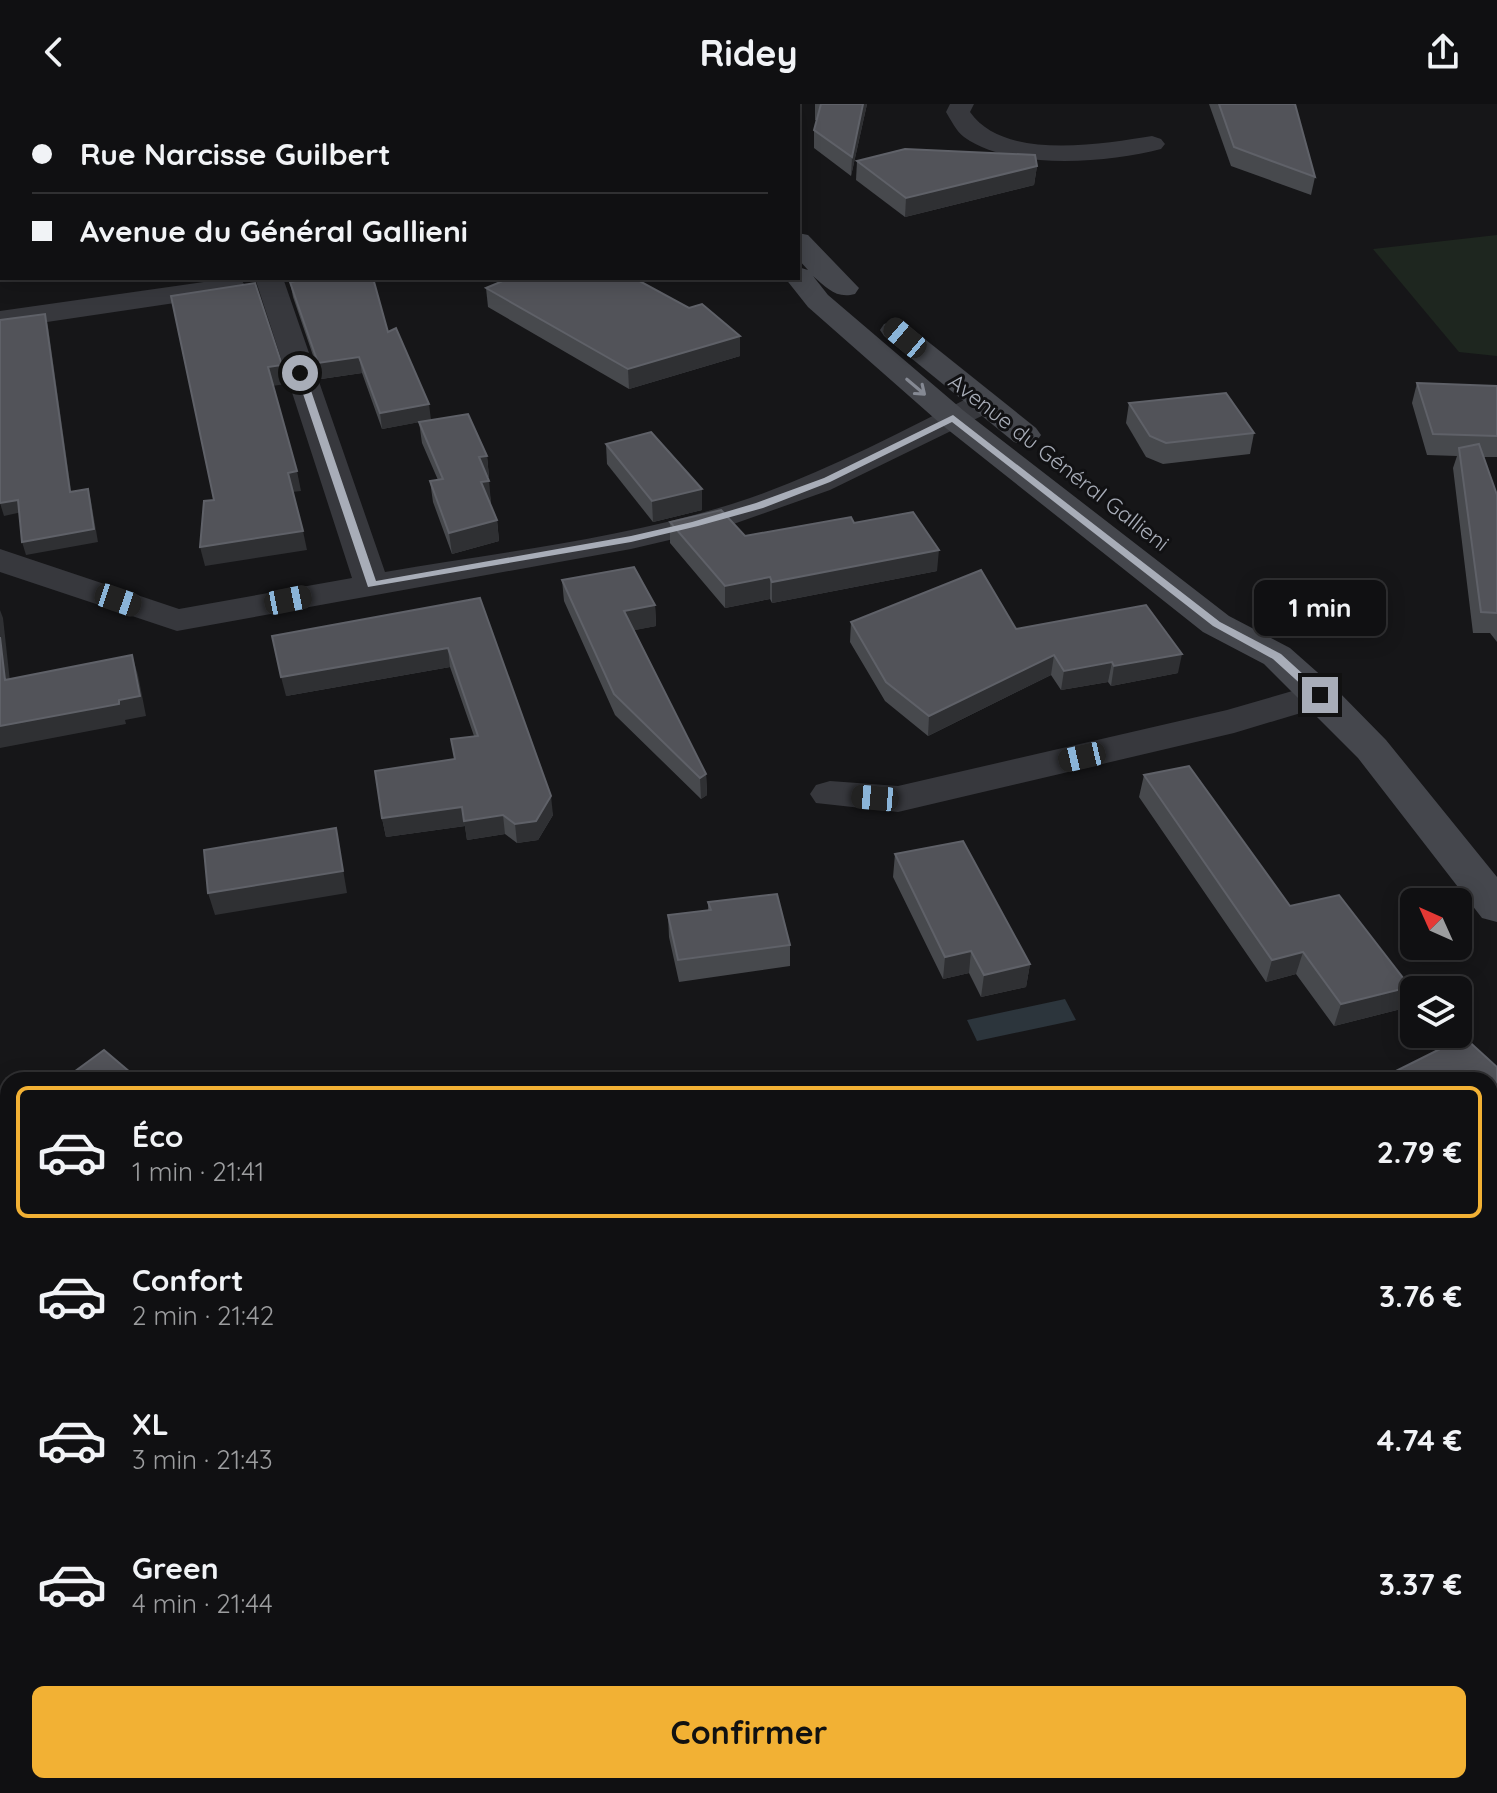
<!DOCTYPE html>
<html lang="fr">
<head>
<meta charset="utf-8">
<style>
  :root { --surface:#101012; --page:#19191b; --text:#f1f3f6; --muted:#9c9d9f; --line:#303032; --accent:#f2b134 }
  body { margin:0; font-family:Quicksand,sans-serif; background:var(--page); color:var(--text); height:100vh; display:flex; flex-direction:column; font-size:30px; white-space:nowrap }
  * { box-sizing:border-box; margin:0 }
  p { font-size:26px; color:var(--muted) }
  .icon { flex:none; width:44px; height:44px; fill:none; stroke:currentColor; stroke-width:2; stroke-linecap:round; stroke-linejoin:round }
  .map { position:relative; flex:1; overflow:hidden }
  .sheet { position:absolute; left:0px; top:968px; width:1498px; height:722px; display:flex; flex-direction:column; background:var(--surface); border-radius:24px 24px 0 0; box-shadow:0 4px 20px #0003,0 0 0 2px var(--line) }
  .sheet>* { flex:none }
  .hud { position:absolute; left:0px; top:0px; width:800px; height:176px; box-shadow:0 4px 20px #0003,0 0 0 2px var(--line); display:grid; align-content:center; height:176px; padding:0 32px; background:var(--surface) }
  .needle { width:52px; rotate:315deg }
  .controls { position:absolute; left:1400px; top:784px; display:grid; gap:16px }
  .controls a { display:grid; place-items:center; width:72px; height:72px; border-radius:12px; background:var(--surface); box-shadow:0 4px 20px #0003,0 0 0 2px var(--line); font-size:40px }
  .end { position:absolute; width:36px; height:36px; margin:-18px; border:10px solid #a8adb8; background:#111; box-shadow:0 0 0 4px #111 }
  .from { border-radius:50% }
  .bubble { position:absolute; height:56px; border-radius:12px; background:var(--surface); box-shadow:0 4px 20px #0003,0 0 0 2px var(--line); font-size:26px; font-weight:700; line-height:56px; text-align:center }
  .car { position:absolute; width:24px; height:48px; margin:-24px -12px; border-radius:10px; box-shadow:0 0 6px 2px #0007; background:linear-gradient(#222 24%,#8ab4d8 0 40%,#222 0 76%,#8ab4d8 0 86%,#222 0) }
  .hud b { display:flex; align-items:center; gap:28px; height:76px; font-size:30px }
  .hud b+b { border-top:2px solid var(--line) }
  .hud i { width:20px; height:20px; background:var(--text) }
  ul { padding:14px 0 0; list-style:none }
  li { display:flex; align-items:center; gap:24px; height:132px; margin:0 16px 12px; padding:0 16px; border:4px solid transparent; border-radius:12px }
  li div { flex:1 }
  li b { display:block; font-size:30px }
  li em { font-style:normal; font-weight:700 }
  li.current { border-color:var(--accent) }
  li>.icon { width:72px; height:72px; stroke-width:1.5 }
  .action { display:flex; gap:16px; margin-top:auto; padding:16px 32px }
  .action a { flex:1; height:92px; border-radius:12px; background:var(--accent); color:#111; font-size:32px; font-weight:700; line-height:92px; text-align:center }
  header { display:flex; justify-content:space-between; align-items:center; height:104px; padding:0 32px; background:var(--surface); font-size:36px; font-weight:700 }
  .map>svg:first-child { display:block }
</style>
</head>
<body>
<header><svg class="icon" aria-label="back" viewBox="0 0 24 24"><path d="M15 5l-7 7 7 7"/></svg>Ridey<svg class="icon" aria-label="share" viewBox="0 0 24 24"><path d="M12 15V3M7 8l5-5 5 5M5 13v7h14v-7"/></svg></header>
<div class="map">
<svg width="1497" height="1689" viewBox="0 0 1497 1689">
  <rect width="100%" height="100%" fill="#161618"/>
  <polygon fill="#1e261f" points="1497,131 1497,252 1459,248 1373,145"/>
  <polygon fill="#2c353c" points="1065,895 1076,916 977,937 967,916"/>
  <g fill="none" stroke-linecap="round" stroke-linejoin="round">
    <rect fill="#37383d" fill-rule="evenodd" x="1490" y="1326" width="7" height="32"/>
    <g fill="#37383d" fill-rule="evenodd">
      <path d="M 950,0 L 974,0 L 970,8 C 1004,57 1101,40 1152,32 L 1161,35 L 1165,40 L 1161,45 C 1107,59 1011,67 964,33 C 956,27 951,16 946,8 Z"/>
      <rect x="0" y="147" width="2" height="16"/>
      <polygon points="232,174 242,177 246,183 242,189 0,225 0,207"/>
      <path d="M 255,174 L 283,174 L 385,468 C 506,447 633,434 750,394 C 827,367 899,329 972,292 L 983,290 L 994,292 L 999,299 L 994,306 L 830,386 L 725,423 L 631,445 L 177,527 L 0,468 L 0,445 L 179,505 L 352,474 Z"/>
      <polygon points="1320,579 1334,583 1339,591 1334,599 1234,629 898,708 816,699 810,690 816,681 830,677 898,682 1227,606"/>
      <rect x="634" y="1682" width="64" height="7"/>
    </g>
    <g fill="#45474d" fill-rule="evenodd">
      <polygon points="613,0 641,0 642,2 614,2"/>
      <polygon points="663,0 687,0 688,2 664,2"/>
      <path d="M 798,129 L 808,131 L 859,184 L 855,190 C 836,195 827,184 813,172 L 828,191 L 964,307 L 1229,512 L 1290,544 L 1334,583 L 1386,636 L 1497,773 L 1497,818 L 1482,814 L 1358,654 L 1264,560 L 1203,528 L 942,321 L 808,203 L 785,174 L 798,174 L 798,163 L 808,166 L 798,155 Z"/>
      <polygon points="895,217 906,220 1036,324 1041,331 1036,338 1025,341 1014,338 884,232 880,226 884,220"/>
    </g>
  </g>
  <g fill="#47494d">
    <polygon points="815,0 867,0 851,72 814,44 814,26 817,16 815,16"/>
    <polygon points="1209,0 1295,0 1315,73 1311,91 1231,62"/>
    <polygon points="857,57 1037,62 1034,81 905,113 856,76"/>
    <polygon points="290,178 388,228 431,316 487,352 489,373 487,373 491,398 490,399 497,416 499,437 452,450 433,398 430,377 438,376 422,339 419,318 382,325 362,269 321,275 293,193"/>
    <polygon points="486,184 689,204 740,232 740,252 629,285 488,203"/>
    <polygon points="1417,279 1497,282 1497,353 1484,353 1497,391 1497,538 1490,529 1473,529 1453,364 1457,352 1427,351 1412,299"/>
    <polygon points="1129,299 1254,329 1250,350 1163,360 1146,353 1126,319"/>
    <polygon points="606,340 702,385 702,406 653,418 607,360"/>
    <polygon points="670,418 745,432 854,419 937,467 772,499 770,495 725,504 670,439"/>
    <polygon points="562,476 655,501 656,522 634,526 706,670 707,691 701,695 615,611 564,497"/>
    <polygon points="480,494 553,711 538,736 517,739 505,730 467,736 465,722 386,733 382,714 454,655 474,632 450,563 286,592"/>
    <polygon points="851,518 1016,525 1178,569 1111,582 1108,578 1061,586 1051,571 928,632 885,597 850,538"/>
    <polygon points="1144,671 1290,802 1410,883 1401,905 1334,922 1296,870 1266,878 1139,693"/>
    <polygon points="895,750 1030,860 1026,883 981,893 969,869 943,875 893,773"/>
    <polygon points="708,798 790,841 790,862 679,878 669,833 668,811 708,806"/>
    <polygon points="8,1052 8,1127 0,1119 0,1058"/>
    <polygon points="1490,1439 1497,1439 1497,1654 1490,1653"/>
    <polygon points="868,1682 955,1682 953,1689 867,1689"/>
  </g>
  <g fill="#2f3033">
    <polygon points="863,0 867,0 851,72 852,53"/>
    <polygon points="1037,62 1034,81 905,113 906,94"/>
    <polygon points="45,210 48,222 73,400 70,388"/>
    <polygon points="740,232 740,252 629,285 628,265"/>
    <polygon points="359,253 362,269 321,275 318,259"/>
    <polygon points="282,261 286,280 272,282 268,263"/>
    <polygon points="429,300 431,316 382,325 380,309"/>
    <polygon points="487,352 489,373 482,374 479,353"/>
    <polygon points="297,367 301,387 292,388 288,369"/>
    <polygon points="489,377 491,398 484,399 481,378"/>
    <polygon points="88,385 91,397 98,438 26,451 22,438"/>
    <polygon points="702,385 702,406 653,418 652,397"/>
    <polygon points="18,396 22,408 4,412 0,399"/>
    <polygon points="497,416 499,437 452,450 449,429"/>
    <polygon points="303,427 307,446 205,462 200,443"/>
    <polygon points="939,446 937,467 772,499 772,478"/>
    <polygon points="770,473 770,495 725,504 725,482"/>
    <polygon points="655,501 656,522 626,528 624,507"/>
    <polygon points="0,506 3,514 12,596 5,576 0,533"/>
    <polygon points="448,544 450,563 286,592 281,573"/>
    <polygon points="1182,550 1178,569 1111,582 1114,562"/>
    <polygon points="132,551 138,571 146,612 125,616 126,620 0,644 0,622 119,596"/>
    <polygon points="1054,551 1051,571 928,632 929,612"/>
    <polygon points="1112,558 1108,578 1061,586 1064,567"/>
    <polygon points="706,670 707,691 701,695 700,674"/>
    <polygon points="551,692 553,711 538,736 517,739 515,720"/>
    <polygon points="462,703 465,722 386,733 382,714"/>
    <polygon points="503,711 505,730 467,736 464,717"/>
    <polygon points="336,724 347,789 215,811 208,789"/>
    <polygon points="971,847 969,869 943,875 945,853"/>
    <polygon points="1303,848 1296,870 1266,878 1272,856"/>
    <polygon points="1030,860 1026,883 981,893 984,871"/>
    <polygon points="1410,883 1401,905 1334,922 1341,900"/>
    <polygon points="1497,1042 1497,1058 1490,1062 1490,1046"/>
    <polygon points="1497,1222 1497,1237 1490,1241 1490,1231 1494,1224"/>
    <polygon points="8,1372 8,1389 0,1391 0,1374"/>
    <polygon points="8,1681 8,1682 38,1682 39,1683 16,1689 0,1689 0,1683"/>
    <polygon points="120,1682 134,1682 128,1684 128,1689 120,1689"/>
  </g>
  <g fill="#525359" stroke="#5f6168" stroke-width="2">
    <polygon points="42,0 213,0 212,2 42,2"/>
    <rect x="301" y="0" width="85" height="2"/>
    <polygon points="821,0 863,0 852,53 814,26"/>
    <polygon points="1219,0 1295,0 1315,73 1234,43"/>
    <polygon points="905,45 1035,51 1037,62 906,94 857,57"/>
    <polygon points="314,174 373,174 388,228 396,224 429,300 380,309 359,253 318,259 290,178"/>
    <polygon points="510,174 634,174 689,204 702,200 740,232 628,265 486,184"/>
    <polygon points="255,179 282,261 268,263 297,367 288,369 303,427 200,443 204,397 214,396 171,192"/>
    <polygon points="45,210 70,388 88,385 94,425 22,438 18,396 0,399 0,216"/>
    <polygon points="1417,279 1497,282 1497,332 1433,330"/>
    <polygon points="1226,289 1254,329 1166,339 1150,332 1129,299"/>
    <polygon points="468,310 487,352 479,353 489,377 481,378 497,416 449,429 430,377 443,375 419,318"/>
    <polygon points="651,328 702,385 652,397 606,340"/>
    <polygon points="1479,340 1497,391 1497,509 1481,508 1459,344"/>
    <polygon points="721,406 745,432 851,413 854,419 913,408 939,446 772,478 770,473 725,482 670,418"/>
    <polygon points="634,463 655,501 624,507 706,670 700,674 614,590 562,476"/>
    <polygon points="981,466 1016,525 1146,501 1182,550 1114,562 1112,558 1064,567 1054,551 929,612 886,578 851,518"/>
    <polygon points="480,494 551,692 536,717 515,720 503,711 464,717 462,703 382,714 375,667 455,655 451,635 478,632 448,544 281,573 272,532"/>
    <polygon points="0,533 5,576 132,551 140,592 119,596 119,600 0,622"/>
    <polygon points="1189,662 1290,802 1339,791 1410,883 1341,900 1303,848 1272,856 1144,671"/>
    <polygon points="336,724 343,767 208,789 204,746"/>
    <polygon points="963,737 1030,860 984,871 971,847 945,853 895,750"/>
    <polygon points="777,790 790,841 678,856 668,811 711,806 708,798"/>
    <polygon points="1464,933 1497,963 1497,1042 1490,1046 1490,976 1380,975"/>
    <polygon points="104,946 137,974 135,976 63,976"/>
    <polygon points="8,1052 8,1115 0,1108 0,1058"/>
    <polygon points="1490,1067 1497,1074 1497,1141 1493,1144 1497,1148 1497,1222 1490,1224"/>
    <polygon points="8,1250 8,1372 0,1374 0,1252"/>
    <polygon points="1490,1439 1497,1439 1497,1635 1490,1627"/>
    <polygon points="8,1641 8,1681 0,1683 0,1642"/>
    <polygon points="33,1682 120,1682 120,1689 32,1689"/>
  </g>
  <defs><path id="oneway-shaft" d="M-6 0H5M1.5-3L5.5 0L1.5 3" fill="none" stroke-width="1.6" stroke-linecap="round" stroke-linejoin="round" transform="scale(2)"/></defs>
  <use stroke="#858993" href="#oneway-shaft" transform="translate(916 283) rotate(40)"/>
  <polygon fill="#a8adb8" points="300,266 305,269 376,477 631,432 692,418 756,399 824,374 953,311 1220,518 1281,550 1326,591 1316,594 1273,555 1213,522 952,318 830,378 763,404 698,422 631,438 368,483 296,269"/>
  <g text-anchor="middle" stroke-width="6" stroke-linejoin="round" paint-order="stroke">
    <g font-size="22" fill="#a8adb8" stroke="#111113">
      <text transform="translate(1059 358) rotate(38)" y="8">Avenue du Général Gallieni</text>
    </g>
  </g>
</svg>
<div class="controls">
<a><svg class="needle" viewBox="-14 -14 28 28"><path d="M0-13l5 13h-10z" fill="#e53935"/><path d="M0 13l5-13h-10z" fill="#9c9d9f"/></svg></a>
<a><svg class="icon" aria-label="layers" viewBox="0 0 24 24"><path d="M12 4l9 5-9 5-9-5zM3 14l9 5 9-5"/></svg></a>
</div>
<i class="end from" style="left:300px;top:269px"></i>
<i class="end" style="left:1320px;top:591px"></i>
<div class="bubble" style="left:1254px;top:476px;width:132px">1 min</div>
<i class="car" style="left:905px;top:234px;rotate:310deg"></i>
<i class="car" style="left:118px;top:496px;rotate:109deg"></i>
<i class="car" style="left:288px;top:496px;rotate:79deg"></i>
<i class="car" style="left:1082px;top:653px;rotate:257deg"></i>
<i class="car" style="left:875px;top:694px;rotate:275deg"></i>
<div class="hud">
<b><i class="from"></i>Rue Narcisse Guilbert</b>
<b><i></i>Avenue du Général Gallieni</b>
</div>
<section class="sheet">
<ul>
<li class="current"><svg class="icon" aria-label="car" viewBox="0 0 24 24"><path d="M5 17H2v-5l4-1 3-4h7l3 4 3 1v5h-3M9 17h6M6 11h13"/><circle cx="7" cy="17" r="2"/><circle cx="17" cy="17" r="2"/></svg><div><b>Éco</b><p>1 min · 21:41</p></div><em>2.79 €</em></li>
<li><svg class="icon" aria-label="car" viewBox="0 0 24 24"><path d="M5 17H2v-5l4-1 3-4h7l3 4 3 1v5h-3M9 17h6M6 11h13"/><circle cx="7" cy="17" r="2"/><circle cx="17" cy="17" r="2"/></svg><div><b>Confort</b><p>2 min · 21:42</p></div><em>3.76 €</em></li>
<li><svg class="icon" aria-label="car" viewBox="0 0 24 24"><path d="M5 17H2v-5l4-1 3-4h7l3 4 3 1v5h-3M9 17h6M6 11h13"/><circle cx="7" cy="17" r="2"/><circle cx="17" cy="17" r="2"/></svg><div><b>XL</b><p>3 min · 21:43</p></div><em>4.74 €</em></li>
<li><svg class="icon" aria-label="car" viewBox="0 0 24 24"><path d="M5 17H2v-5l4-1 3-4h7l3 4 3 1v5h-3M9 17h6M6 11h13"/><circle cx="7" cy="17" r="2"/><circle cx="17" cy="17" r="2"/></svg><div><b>Green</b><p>4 min · 21:44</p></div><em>3.37 €</em></li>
</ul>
<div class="action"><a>Confirmer</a></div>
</section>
</div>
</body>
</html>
